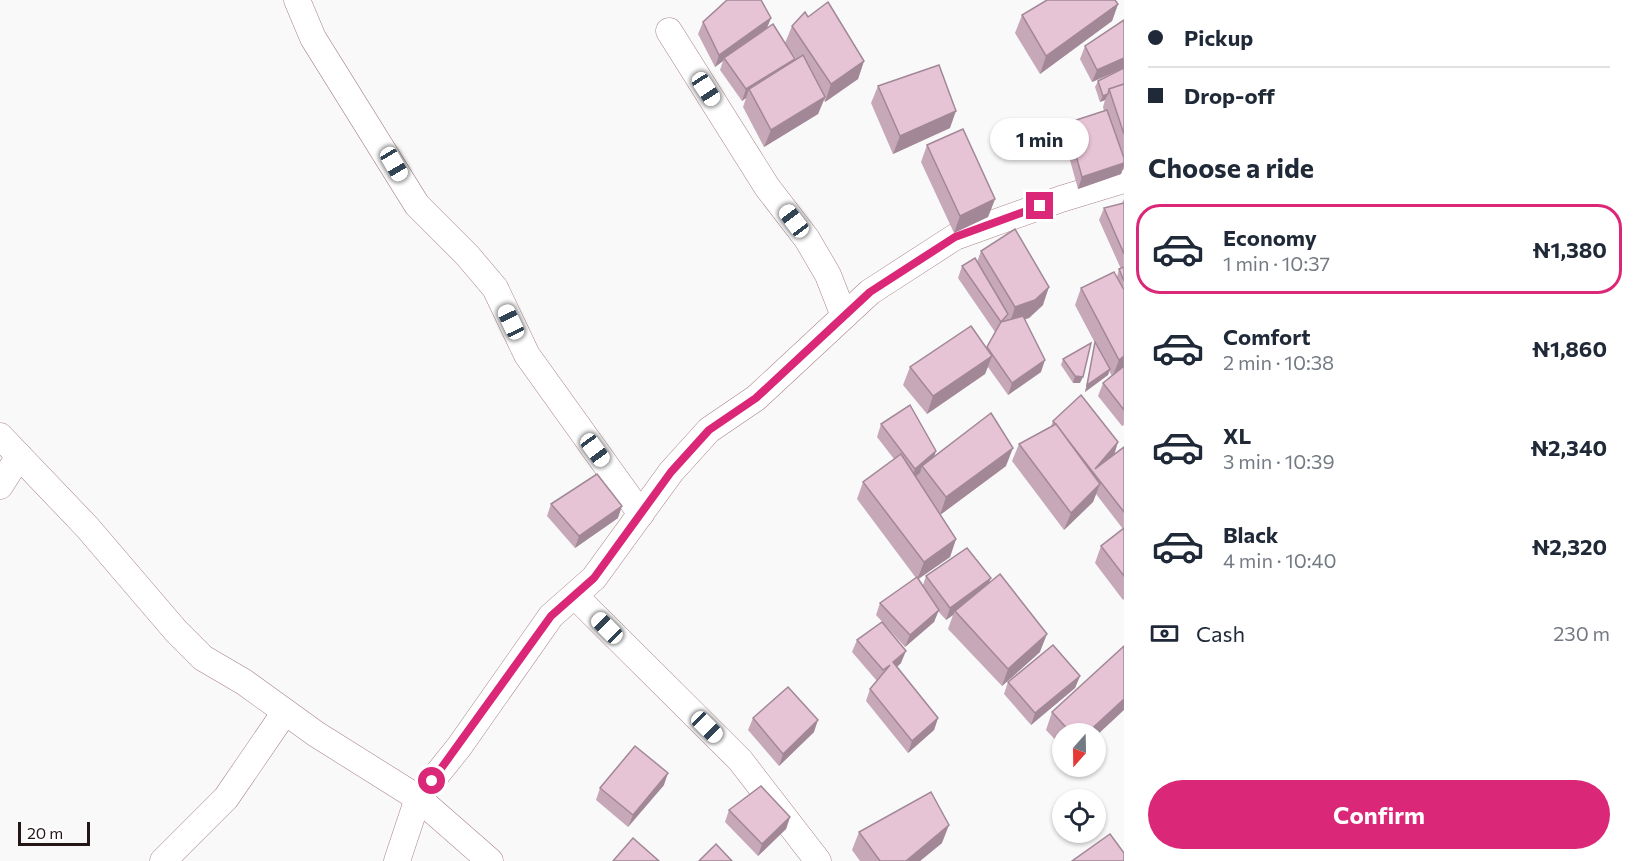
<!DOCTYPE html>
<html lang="en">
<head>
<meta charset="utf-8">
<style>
  :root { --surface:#fff; --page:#f6f6f7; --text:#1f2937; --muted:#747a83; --line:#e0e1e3; --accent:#db2777 }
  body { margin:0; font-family:Commissioner,sans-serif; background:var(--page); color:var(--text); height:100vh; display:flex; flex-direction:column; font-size:22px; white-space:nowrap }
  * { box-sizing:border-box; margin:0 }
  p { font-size:20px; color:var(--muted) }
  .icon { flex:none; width:33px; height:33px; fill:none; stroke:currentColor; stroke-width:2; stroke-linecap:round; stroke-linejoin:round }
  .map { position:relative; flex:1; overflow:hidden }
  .details { display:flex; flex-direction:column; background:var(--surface); width:510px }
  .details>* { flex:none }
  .hud { display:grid; align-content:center; height:132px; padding:0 24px; background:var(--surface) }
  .needle { width:39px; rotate:200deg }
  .fabs { position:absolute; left:1052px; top:723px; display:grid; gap:12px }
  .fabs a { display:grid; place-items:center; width:54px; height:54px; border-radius:50%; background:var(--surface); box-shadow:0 2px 4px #0004; font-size:30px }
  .scale { position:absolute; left:18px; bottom:15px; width:72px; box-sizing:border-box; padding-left:6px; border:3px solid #251718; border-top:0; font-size:16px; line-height:21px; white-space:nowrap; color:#251718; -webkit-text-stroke:4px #fff; paint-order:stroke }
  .end { position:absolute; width:27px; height:27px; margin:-14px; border:8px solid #db2777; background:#fff; box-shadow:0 0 0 3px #fff }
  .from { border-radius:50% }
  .bubble { position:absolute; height:42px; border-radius:21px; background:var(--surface); box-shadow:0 2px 4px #0004; font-size:20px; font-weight:700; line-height:42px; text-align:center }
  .car { position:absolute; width:18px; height:36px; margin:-18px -9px; border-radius:8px; box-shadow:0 0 4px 2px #0007; background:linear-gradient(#fff 24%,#345 0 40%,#fff 0 76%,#345 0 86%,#fff 0) }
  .hud b { display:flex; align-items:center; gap:21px; height:57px; font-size:22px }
  .hud b+b { border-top:2px solid var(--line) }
  .hud i { width:15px; height:15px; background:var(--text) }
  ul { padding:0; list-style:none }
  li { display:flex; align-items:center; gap:18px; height:90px; margin:0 12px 9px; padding:0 12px; border:3px solid transparent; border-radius:24px }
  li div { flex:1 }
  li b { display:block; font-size:22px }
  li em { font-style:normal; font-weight:700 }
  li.current { border-color:var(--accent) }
  li>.icon { width:54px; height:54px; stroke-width:1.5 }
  h2 { padding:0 24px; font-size:27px; line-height:72px }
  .pay { display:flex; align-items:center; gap:15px; height:66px; padding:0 24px; font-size:22px }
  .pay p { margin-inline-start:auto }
  .cta { display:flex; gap:12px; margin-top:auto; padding:12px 24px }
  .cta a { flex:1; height:69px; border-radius:36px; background:var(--accent); color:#fff; font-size:24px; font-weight:700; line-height:69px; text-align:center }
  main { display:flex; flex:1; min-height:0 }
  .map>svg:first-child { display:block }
</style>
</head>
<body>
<main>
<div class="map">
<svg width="1124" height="861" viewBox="0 0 1124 861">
  <rect width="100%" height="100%" fill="#f9f9f9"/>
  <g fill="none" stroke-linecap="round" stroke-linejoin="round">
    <g stroke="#a88285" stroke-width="27">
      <g id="minor">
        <polyline points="297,0 313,38 417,205 467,255 495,288 527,355 641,514"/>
        <polyline points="669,31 767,187 807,239 828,275 844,316"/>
        <polyline points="0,436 87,527 176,631 203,658 244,682 316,734 418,798 490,861"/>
        <polyline points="0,486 19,456"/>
        <polyline points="575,596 740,760 818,861"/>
        <polyline points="163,861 226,798 285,712"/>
        <polyline points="397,861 418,798 459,747 551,616 594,578 671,472 709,430 756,398 870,292 955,237 1061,199 1124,180"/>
      </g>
    </g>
    <use href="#minor" stroke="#fff" stroke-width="26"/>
  </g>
  <g fill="#c7a8b8">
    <polygon points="1118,4 1112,21 1040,74 1015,33 1022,15"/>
    <polygon points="808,17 864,61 858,79 825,102 824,100 818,114 764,147 743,107 746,98 742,101 720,70 723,61 715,67 698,34 703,22 771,18 767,28 795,59 794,61 796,59 785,43 792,26"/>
    <polygon points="1085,46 1124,68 1092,82 1080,59"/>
    <polygon points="1124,68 1124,170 1123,169 1121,174 1078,189 1063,135 1067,123 1104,111 1103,107 1105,100 1100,102 1095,87 1098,81"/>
    <polygon points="878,86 950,128 893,154 871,103"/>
    <polygon points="927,145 995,199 988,217 954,233 921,162"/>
    <polygon points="1124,199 1124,425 1122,426 1098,396 1103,383 1112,376 1109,371 1108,375 1085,392 1095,343 1075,305 1081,288 1117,277 1119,269 1121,269 1099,220 1104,208 1122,203"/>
    <polygon points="981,251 1043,305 1029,318 1025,319 1041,372 1008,395 988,367 985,374 927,414 903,385 910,367 986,348 995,332 958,278 962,266 977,262"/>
    <polygon points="1063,359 1080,383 1073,383 1061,365"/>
    <polygon points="1053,421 1118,442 1114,454 1124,447 1124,599 1123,600 1095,563 1101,546 1123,529 1096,494 1093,502 1064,530 1012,461 1019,444 1051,426"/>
    <polygon points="881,424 934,457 1006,466 940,515 956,539 950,557 918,579 923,585 926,576 989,583 1040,652 1002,686 948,629 953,615 946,620 938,611 934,622 905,647 876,615 880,603 916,578 857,499 863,482 894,459 877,437"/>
    <polygon points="551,504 618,518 575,548 547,516"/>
    <polygon points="857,640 901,663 897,667 938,718 934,730 908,753 866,701 870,689 877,681 852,652"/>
    <polygon points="1080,676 1075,688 1031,725 1004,694 1008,682"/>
    <polygon points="1052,712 1095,734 1062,734 1062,747 1046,730"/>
    <polygon points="753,718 814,732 779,766 748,730"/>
    <polygon points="664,785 628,827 596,800 600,788"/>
    <polygon points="729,810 790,817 786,829 758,856 725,822"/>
    <polygon points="859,832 942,843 920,861 860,861 852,850"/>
  </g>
  <g fill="#a28896">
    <polygon points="1118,4 1112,21 1040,74 1046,56"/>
    <polygon points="771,18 766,30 724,58 723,61 715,67 719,55"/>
    <polygon points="1124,58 1124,68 1092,82 1097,70"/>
    <polygon points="795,59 790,71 749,89 746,98 742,101 746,89"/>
    <polygon points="864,61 858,79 825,102 831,84"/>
    <polygon points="1108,94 1105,100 1100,102 1103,96"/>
    <polygon points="825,97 818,114 764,147 771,130"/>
    <polygon points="956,111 950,128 893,154 900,136"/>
    <polygon points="1124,163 1124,166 1121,174 1078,189 1082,177"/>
    <polygon points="995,199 988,217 954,233 960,216"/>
    <polygon points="1049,287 1043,305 1029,318 1009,325 1015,307"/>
    <polygon points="992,356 985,374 927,414 933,396"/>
    <polygon points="1124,356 1124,370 1112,378 1119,360"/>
    <polygon points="1045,360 1041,372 1008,395 1012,383"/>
    <polygon points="1110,369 1108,375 1085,392 1087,385"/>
    <polygon points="1075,376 1083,377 1080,383 1073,383"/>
    <polygon points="1118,442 1114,455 1095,469"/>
    <polygon points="1013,448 1006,466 940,515 946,497"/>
    <polygon points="936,451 932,463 922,466 920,473 910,481 915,469"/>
    <polygon points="1100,484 1093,502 1064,530 1071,513"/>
    <polygon points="622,506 618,518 575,548 579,536"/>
    <polygon points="956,539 950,557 917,580 924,562"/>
    <polygon points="991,578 986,591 955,611 953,615 946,620 950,608"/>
    <polygon points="939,610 934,622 905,647 910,635"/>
    <polygon points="1047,634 1040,652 1002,686 1008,669"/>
    <polygon points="906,651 901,663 889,674 893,662"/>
    <polygon points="1080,676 1075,688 1031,725 1035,713"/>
    <polygon points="1124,699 1124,710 1095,737 1095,734 1086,734"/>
    <polygon points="938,718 934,730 908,753 912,741"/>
    <polygon points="818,720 814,732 779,766 783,754"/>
    <polygon points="668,773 664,785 628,827 633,815"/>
    <polygon points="790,817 786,829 758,856 762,844"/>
    <polygon points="949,825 942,843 920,861 906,861"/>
  </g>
  <g fill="#e7c3d6" stroke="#a28896" stroke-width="1.5">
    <polygon points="727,0 761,0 771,18 719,55 703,22"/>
    <polygon points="1047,0 1115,0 1118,4 1046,56 1022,15"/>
    <polygon points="828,2 864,61 831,84 792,26 805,12 808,17"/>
    <polygon points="1124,20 1124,58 1097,70 1085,46"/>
    <polygon points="773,24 795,59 746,89 724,58"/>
    <polygon points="803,55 825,97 771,130 749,89"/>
    <polygon points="939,65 956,111 900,136 878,86"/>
    <polygon points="1124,68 1124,84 1109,89 1108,94 1103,96 1098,81"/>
    <polygon points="1124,84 1124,134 1109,89"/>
    <polygon points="1107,110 1124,158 1124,163 1082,177 1067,123"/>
    <polygon points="963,129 995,199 960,216 927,145"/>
    <polygon points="1124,203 1124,254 1104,208"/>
    <polygon points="1015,229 1049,287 1035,300 1015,307 981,251"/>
    <polygon points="975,258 1008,314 1001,322 962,266"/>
    <polygon points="1124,267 1124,281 1119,269"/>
    <polygon points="1114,272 1124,290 1124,356 1119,360 1081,288"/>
    <polygon points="1023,316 1045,360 1012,383 987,347 1001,322"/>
    <polygon points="971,326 992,356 933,396 910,367"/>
    <polygon points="1095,342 1110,369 1087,385"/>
    <polygon points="1091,343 1083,377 1075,376 1063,359"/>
    <polygon points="1124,366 1124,410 1103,383"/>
    <polygon points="1081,395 1118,442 1095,469 1124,447 1124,512 1053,421"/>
    <polygon points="910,405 936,451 915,469 881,424"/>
    <polygon points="991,413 1013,448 946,497 922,466"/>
    <polygon points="1056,424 1100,484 1071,513 1019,444"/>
    <polygon points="901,454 956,539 924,562 863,482"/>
    <polygon points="597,474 622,506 579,536 551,504"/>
    <polygon points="1124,528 1124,576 1101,546"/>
    <polygon points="967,548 991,578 950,608 926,576"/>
    <polygon points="1000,574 1047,634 1008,669 955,611"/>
    <polygon points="917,577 939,610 910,635 880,603"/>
    <polygon points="882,622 906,651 893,662 938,718 912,741 870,689 890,665 883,670 857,640"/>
    <polygon points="1053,645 1080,676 1035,713 1008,682"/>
    <polygon points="1124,646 1124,699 1086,734 1072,734 1052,712"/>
    <polygon points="788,687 818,720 783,754 753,718"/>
    <polygon points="635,746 668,773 633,815 600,788"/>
    <polygon points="761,786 790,817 762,844 729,810"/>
    <polygon points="931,792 949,825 906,861 880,861 859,832"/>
    <polygon points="1110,834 1124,853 1124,861 1072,861"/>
    <polygon points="633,838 659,861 613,861"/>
    <polygon points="716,844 732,861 699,861"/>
  </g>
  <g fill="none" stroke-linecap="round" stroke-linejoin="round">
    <polyline stroke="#db2777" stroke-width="8" points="432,781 551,616 594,578 671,472 709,430 756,398 870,292 955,237 1040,206"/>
  </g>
</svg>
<div class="fabs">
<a><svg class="needle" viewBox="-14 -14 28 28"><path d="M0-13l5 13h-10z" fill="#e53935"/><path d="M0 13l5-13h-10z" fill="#747a83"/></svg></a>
<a><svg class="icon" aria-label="locate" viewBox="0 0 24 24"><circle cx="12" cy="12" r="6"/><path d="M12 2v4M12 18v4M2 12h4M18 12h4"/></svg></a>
</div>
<div class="scale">20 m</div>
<i class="end from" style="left:432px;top:781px"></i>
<i class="end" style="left:1040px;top:206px"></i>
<div class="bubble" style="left:990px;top:118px;width:99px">1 min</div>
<i class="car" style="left:706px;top:89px;rotate:147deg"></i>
<i class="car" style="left:394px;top:164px;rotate:150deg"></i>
<i class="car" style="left:794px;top:221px;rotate:323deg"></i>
<i class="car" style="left:511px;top:322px;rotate:335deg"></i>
<i class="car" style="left:595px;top:450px;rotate:144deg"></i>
<i class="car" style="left:607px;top:628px;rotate:315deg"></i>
<i class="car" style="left:707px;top:727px;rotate:135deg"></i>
</div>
<section class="details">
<div class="hud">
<b><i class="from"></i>Pickup</b>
<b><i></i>Drop-off</b>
</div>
<h2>Choose a ride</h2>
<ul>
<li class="current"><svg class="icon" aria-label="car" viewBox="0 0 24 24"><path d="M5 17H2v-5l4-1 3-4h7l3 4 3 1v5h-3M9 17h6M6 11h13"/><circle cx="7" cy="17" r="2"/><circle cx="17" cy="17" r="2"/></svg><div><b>Economy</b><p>1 min · 10:37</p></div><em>₦1,380</em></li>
<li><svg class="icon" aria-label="car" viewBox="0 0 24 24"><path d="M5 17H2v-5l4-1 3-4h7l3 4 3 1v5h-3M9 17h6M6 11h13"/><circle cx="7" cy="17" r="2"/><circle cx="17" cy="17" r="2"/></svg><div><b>Comfort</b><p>2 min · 10:38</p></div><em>₦1,860</em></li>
<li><svg class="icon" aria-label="car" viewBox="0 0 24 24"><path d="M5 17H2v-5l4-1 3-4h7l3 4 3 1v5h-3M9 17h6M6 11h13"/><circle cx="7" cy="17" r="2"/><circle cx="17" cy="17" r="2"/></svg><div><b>XL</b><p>3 min · 10:39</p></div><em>₦2,340</em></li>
<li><svg class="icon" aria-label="car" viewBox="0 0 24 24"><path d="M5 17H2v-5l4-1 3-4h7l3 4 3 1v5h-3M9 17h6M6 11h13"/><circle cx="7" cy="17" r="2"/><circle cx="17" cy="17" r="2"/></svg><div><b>Black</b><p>4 min · 10:40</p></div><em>₦2,320</em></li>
</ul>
<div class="pay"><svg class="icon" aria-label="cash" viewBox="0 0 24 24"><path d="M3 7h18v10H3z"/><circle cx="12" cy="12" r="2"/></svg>Cash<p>230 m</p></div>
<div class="cta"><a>Confirm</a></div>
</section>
</main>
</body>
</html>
